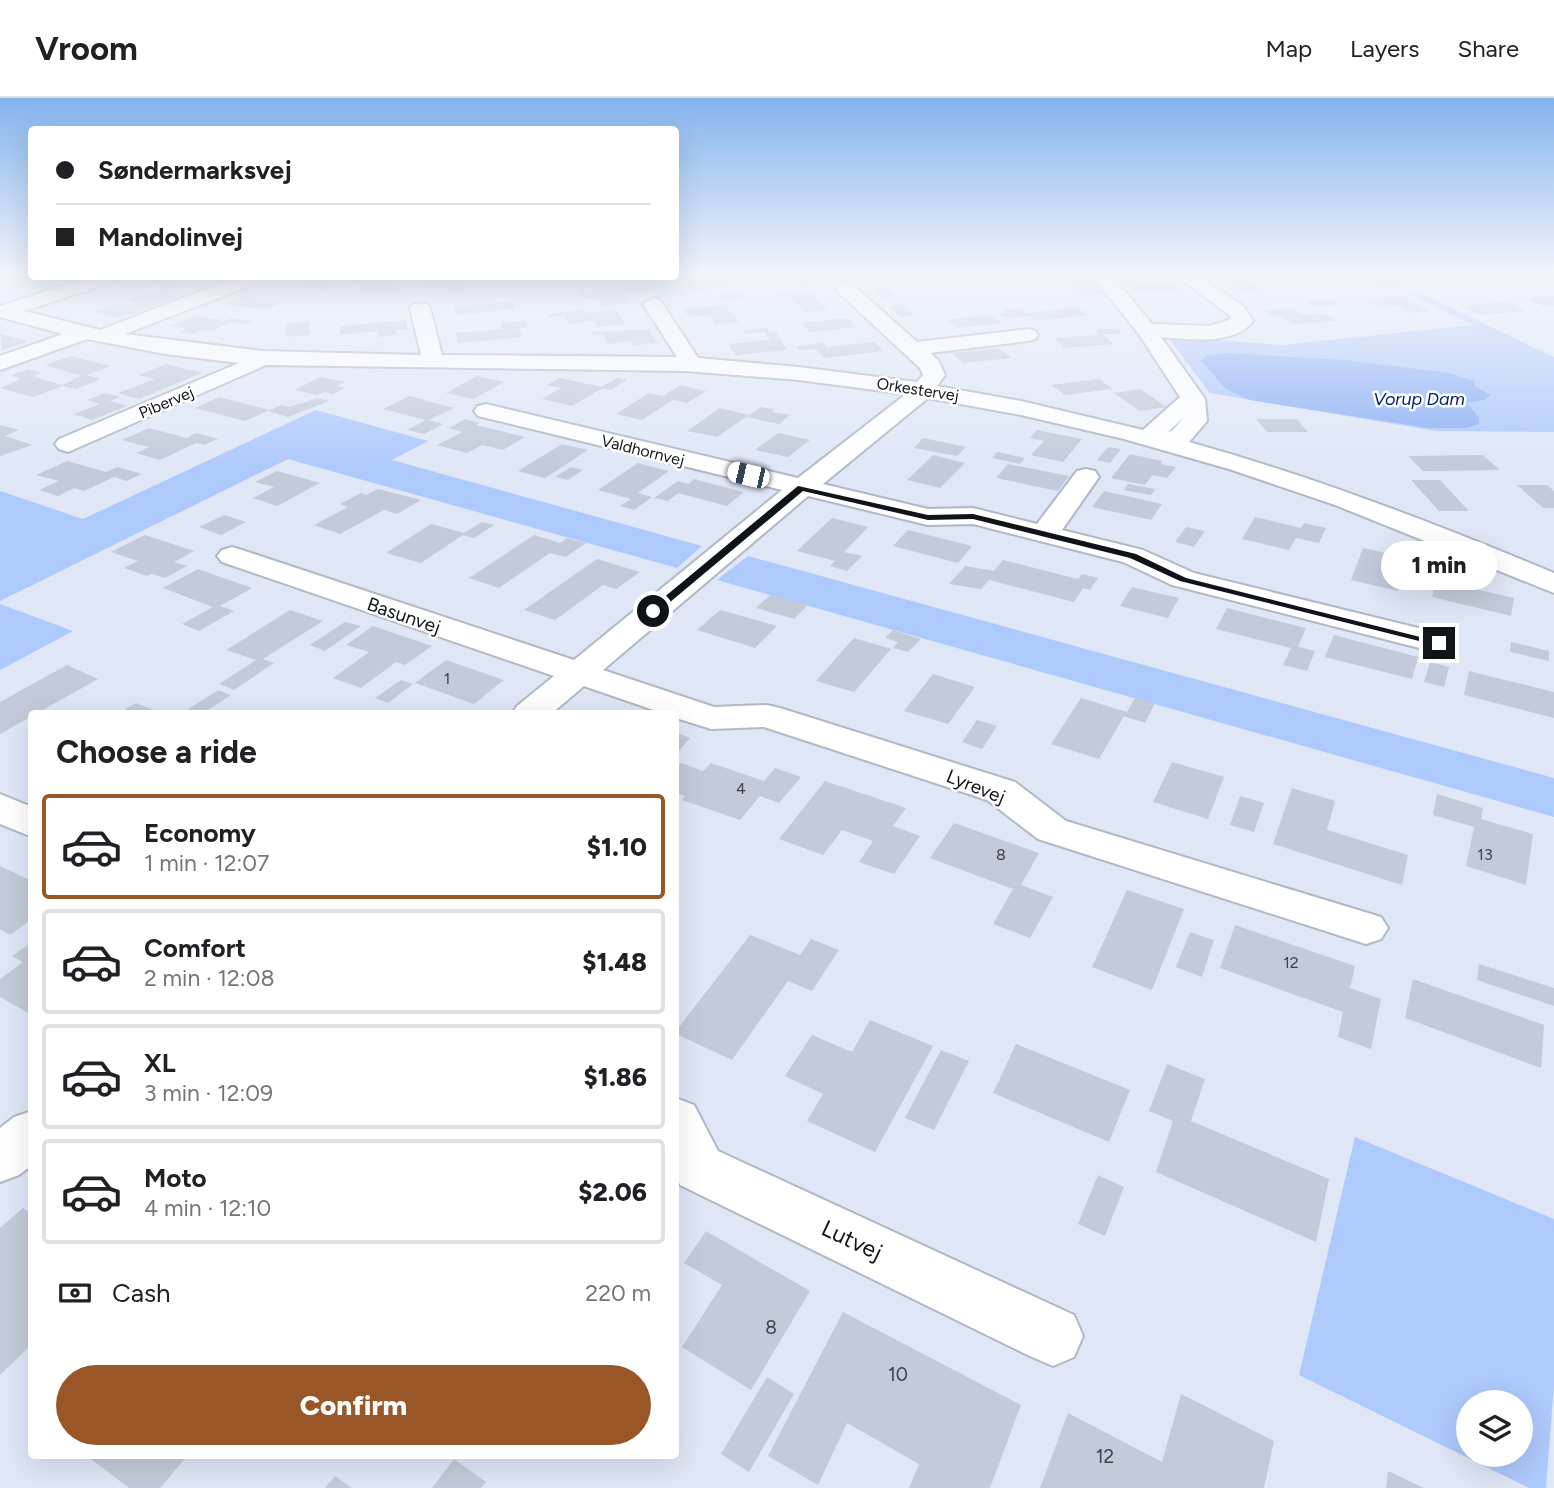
<!DOCTYPE html>
<html lang="en">
<head>
<meta charset="utf-8">
<style>
  :root { --surface:#fff; --page:#f6f6f6; --text:#202124; --muted:#757577; --line:#e0e0e0; --accent:#995627 }
  body { margin:0; font-family:Figtree,sans-serif; background:var(--page); color:var(--text); height:100vh; display:flex; flex-direction:column; font-size:26px; white-space:nowrap }
  * { box-sizing:border-box; margin:0 }
  p { font-size:23px; color:var(--muted) }
  .icon { flex:none; width:38px; height:38px; fill:none; stroke:currentColor; stroke-width:2; stroke-linecap:round; stroke-linejoin:round }
  .map { position:relative; flex:1; overflow:hidden }
  .sheet { position:absolute; left:28px; top:612px; width:651px; height:749px; display:flex; flex-direction:column; background:var(--surface); border-radius:7px; box-shadow:0 7px 28px #0002 }
  .sheet>* { flex:none }
  .banner { position:absolute; left:28px; top:28px; width:651px; height:154px; border-radius:7px; box-shadow:0 7px 28px #0002; display:grid; align-content:center; height:154px; padding:0 28px; background:var(--surface) }
  .controls { position:absolute; left:1456px; top:1292px; display:grid; gap:14px }
  .controls a { display:grid; place-items:center; width:77px; height:77px; border-radius:50%; background:var(--surface); box-shadow:0 7px 28px #0002; font-size:35px }
  .end { position:absolute; width:32px; height:32px; margin:-16px; border:9px solid #101318; background:#fff; box-shadow:0 0 0 4px #fff }
  .from { border-radius:50% }
  .bubble { position:absolute; height:49px; border-radius:24px; background:var(--surface); box-shadow:0 7px 28px #0002; font-size:23px; font-weight:800; line-height:49px; text-align:center }
  .car { position:absolute; width:21px; height:42px; margin:-21px -10px; border-radius:9px; box-shadow:0 0 5px 2px #0007; background:linear-gradient(#fff 24%,#345 0 40%,#fff 0 76%,#345 0 86%,#fff 0) }
  .banner b { display:flex; align-items:center; gap:24px; height:66px; font-size:26px }
  .banner b+b { border-top:2px solid var(--line) }
  .banner i { width:18px; height:18px; background:var(--text) }
  ul { padding:0; list-style:none }
  li { display:flex; align-items:center; gap:21px; height:105px; margin:0 14px 10px; padding:0 14px; border:4px solid var(--line); border-radius:7px }
  li div { flex:1 }
  li b { display:block; font-size:26px }
  li em { font-style:normal; font-weight:800 }
  li.selected { border-color:var(--accent) }
  li>.icon { width:63px; height:63px; stroke-width:1.5 }
  h2 { padding:0 28px; font-size:32px; line-height:84px }
  .pay { display:flex; align-items:center; gap:18px; height:77px; padding:0 28px; font-size:26px }
  .pay p { margin-inline-start:auto }
  .primary-button { display:flex; gap:14px; margin-top:auto; padding:14px 28px }
  .primary-button a { flex:1; height:80px; border-radius:42px; background:var(--accent); color:#fff; font-size:28px; font-weight:800; line-height:80px; text-align:center }
  header { display:flex; align-items:center; gap:42px; box-sizing:border-box; height:98px; padding:0 35px; background:var(--surface); border-bottom:2px solid var(--line) }
  header strong { font-size:33px }
  nav { display:flex; gap:38px; margin-inline-start:auto; font-size:24px }
  .map>svg:first-child { display:block }
</style>
</head>
<body>
<header>
<strong>Vroom</strong>
<nav><a>Map</a><a>Layers</a><a>Share</a></nav>
</header>
<div class="map">
<svg width="1554" height="1390" viewBox="0 0 1554 1390">
  <rect width="100%" height="100%" fill="#dfe7f7"/>
  <g fill="#aec9fc" fill-rule="evenodd">
    <polygon points="1416,193 1554,259 1554,334 1436,333 1210,295 1167,238 1283,247 1473,227 1406,194"/>
    <polygon points="316,312 428,343 392,362 702,448 677,470 288,361 0,503 0,393 83,421"/>
    <polygon points="748,458 1554,680 1554,719 717,482"/>
    <polygon points="0,506 73,533 0,572"/>
    <path d="M 1355,1039 L 1554,1121 L 1554,1286 L 1546,1390 L 1529,1390 L 1299,1277 ZM 1468,1304 L 1521,1304 L 1521,1356 L 1468,1356 Z"/>
  </g>
  <polygon fill="#8db1f6" points="1224,255 1345,262 1449,275 1474,283 1474,288 1491,297 1484,302 1467,305 1479,320 1479,326 1467,330 1429,330 1250,302 1226,291 1201,263 1206,258"/>
  <g fill="#c3cbda">
    <polygon points="779,175 834,175 838,178 814,181 818,185 797,187 793,183 768,185 760,177"/>
    <polygon points="882,175 918,175 926,179 901,184"/>
    <polygon points="1065,175 1087,175 1097,185 1075,186"/>
    <polygon points="1378,175 1404,188 1380,190 1353,176"/>
    <polygon points="296,178 339,178 328,184 336,185 323,192 295,187 303,183 290,181"/>
    <polygon points="395,178 387,188 402,188 396,196 357,193 364,185 350,185 355,179"/>
    <polygon points="425,178 452,178 451,185 468,184 467,192 445,193 446,189 423,190"/>
    <polygon points="539,178 577,178 577,181 540,183"/>
    <polygon points="720,181 729,189 692,193 688,189 681,190 677,185"/>
    <polygon points="1244,181 1264,192 1243,194 1224,184"/>
    <polygon points="156,182 186,188 177,191 147,186"/>
    <polygon points="1137,182 1142,187 1175,185 1184,193 1133,195 1121,183"/>
    <polygon points="647,187 651,194 625,196 630,205 602,208 597,199 580,200 577,193"/>
    <polygon points="1095,187 1104,196 1082,197 1074,188"/>
    <polygon points="884,189 895,199 881,200 871,190"/>
    <polygon points="797,193 810,194 828,212 804,214 787,196 778,197 776,195"/>
    <polygon points="149,194 177,199 120,220 93,214 119,205 127,207 136,204 125,202"/>
    <polygon points="741,195 746,200 723,203 719,197"/>
    <polygon points="243,198 283,204 266,212 225,206"/>
    <polygon points="1401,198 1430,213 1412,215 1399,208 1380,210 1364,202"/>
    <polygon points="1554,198 1554,208 1544,209 1525,200"/>
    <polygon points="1306,202 1333,202 1340,207 1312,208"/>
    <polygon points="512,203 515,211 456,217 454,209"/>
    <polygon points="1506,204 1526,213 1480,217 1461,208"/>
    <polygon points="725,207 739,224 716,226 709,217 689,219 683,211"/>
    <polygon points="903,207 915,217 900,219 889,208"/>
    <polygon points="1076,209 1089,217 1037,223 1029,218 1006,220 999,216 1008,215 1002,212 1020,210 1028,215"/>
    <polygon points="1292,210 1301,216 1324,215 1337,223 1294,226 1282,218 1273,219 1263,212"/>
    <polygon points="584,212 585,215 617,212 626,226 597,229 594,223 568,226 565,218 548,220 547,216"/>
    <polygon points="992,217 1003,225 957,230 947,222"/>
    <polygon points="193,218 226,222 232,220 253,223 246,226 231,224 212,233 203,232 194,236 179,234 188,230 171,228"/>
    <polygon points="847,220 857,229 810,234 801,225"/>
    <polygon points="406,222 407,231 396,232 396,237 378,239 377,233 340,237 340,228"/>
    <polygon points="310,223 310,237 285,239 285,226"/>
    <polygon points="526,223 528,229 519,230 522,239 458,245 456,235 502,231 500,225"/>
    <polygon points="767,230 770,234 775,233 787,252 736,257 728,246 771,242 764,234 745,236 742,232"/>
    <polygon points="649,231 657,245 634,247 631,243 608,246 603,236 592,237 590,234"/>
    <polygon points="1095,231 1118,231 1122,236 1102,236 1114,246 1064,250 1054,240 1099,237"/>
    <polygon points="0,236 29,243 2,252"/>
    <polygon points="874,244 884,253 825,260 816,251 800,252 796,248 823,245 828,249"/>
    <polygon points="999,250 1011,260 963,265 952,255"/>
    <polygon points="71,258 111,268 86,277 101,281 76,291 63,288 33,299 0,290 21,281 11,277 29,271 41,275 32,278 62,287 74,282 71,282 82,278 45,267"/>
    <polygon points="166,266 202,275 139,301 118,295 155,281 139,277"/>
    <polygon points="477,278 504,284 473,301 446,295"/>
    <polygon points="321,279 345,284 337,288 345,290 333,296 324,294 318,297 294,292"/>
    <polygon points="559,280 602,289 617,280 627,282 611,292 603,290 572,308 542,301 561,290 547,287"/>
    <polygon points="1099,281 1113,291 1065,297 1051,287"/>
    <polygon points="680,287 706,293 687,305 673,302 642,322 616,316 649,295 663,298"/>
    <polygon points="1140,291 1167,309 1140,313 1114,295"/>
    <polygon points="105,295 120,299 110,303 127,308 92,322 74,316 100,306 87,302"/>
    <polygon points="409,298 454,310 429,322 443,326 424,336 407,332 426,322 383,311"/>
    <polygon points="219,299 269,312 245,323 195,310"/>
    <polygon points="318,300 329,303 288,319 268,313 282,307 289,309"/>
    <polygon points="761,309 774,311 772,314 790,317 779,326 747,319"/>
    <polygon points="720,310 749,317 717,339 687,333"/>
    <polygon points="465,321 480,325 476,327 525,339 503,352 482,347 467,355 437,347 462,334 449,330"/>
    <polygon points="1256,321 1297,321 1308,334 1267,334"/>
    <polygon points="0,327 19,332 5,338 33,347 0,358"/>
    <polygon points="149,330 186,340 196,335 218,341 204,347 196,345 160,362 136,355 149,349 122,342"/>
    <polygon points="1037,332 1082,341 1063,364 1031,357 1044,343 1030,340"/>
    <polygon points="778,335 810,342 788,359 755,352"/>
    <polygon points="923,340 966,349 957,358 914,350"/>
    <polygon points="562,346 588,352 545,380 518,373"/>
    <polygon points="1108,349 1121,351 1110,365 1097,362"/>
    <polygon points="997,354 1025,360 1020,366 992,360"/>
    <polygon points="1130,356 1162,363 1161,366 1176,369 1167,380 1153,377 1145,387 1111,380"/>
    <polygon points="933,357 965,365 940,390 907,382"/>
    <polygon points="1483,357 1500,372 1423,373 1408,358"/>
    <polygon points="67,363 106,374 118,369 142,376 126,383 114,379 84,393 74,390 58,398 39,392 59,383 36,377"/>
    <polygon points="638,365 669,373 638,395 652,399 634,412 620,408 631,401 598,392"/>
    <polygon points="1008,366 1069,378 1058,393 996,380"/>
    <polygon points="571,369 583,372 568,382 555,379"/>
    <polygon points="277,373 320,385 277,408 253,400 274,389 255,384"/>
    <polygon points="694,381 744,394 727,408 678,395 668,403 654,400 678,383 689,386"/>
    <polygon points="1411,382 1440,382 1469,413 1439,413"/>
    <polygon points="1128,386 1155,391 1151,397 1124,392"/>
    <polygon points="1517,387 1547,387 1554,393 1554,410 1543,410"/>
    <polygon points="378,391 421,402 397,416 384,412 340,436 314,427 348,409 340,406 361,395 366,397"/>
    <polygon points="1104,393 1162,406 1151,422 1092,409"/>
    <polygon points="224,417 246,424 221,437 199,429"/>
    <polygon points="1255,419 1301,430 1304,425 1326,430 1319,445 1296,440 1289,452 1242,441"/>
    <polygon points="832,420 868,429 844,454 862,458 847,473 830,468 835,463 797,453"/>
    <polygon points="482,424 494,427 474,440 463,437 421,465 386,455 431,426 464,435"/>
    <polygon points="1186,429 1205,433 1194,449 1175,444"/>
    <polygon points="908,432 972,448 958,465 893,448"/>
    <polygon points="145,437 194,453 174,464 187,468 165,480 151,476 147,478 124,470 138,463 111,454"/>
    <polygon points="534,437 560,445 567,440 586,445 566,459 550,455 499,490 469,480"/>
    <polygon points="1363,450 1425,463 1421,476 1405,473 1398,493 1351,482"/>
    <polygon points="597,461 640,474 616,491 603,487 555,522 524,512"/>
    <polygon points="1003,462 1078,481 1082,476 1098,480 1090,492 1083,490 1074,504 989,482 981,491 949,486 965,468 994,473"/>
    <polygon points="198,471 252,490 220,508 234,513 199,533 182,526 213,509 163,490"/>
    <polygon points="1436,482 1514,500 1511,518 1432,499"/>
    <polygon points="1132,489 1179,500 1168,520 1120,508"/>
    <polygon points="770,497 808,507 794,521 756,510"/>
    <polygon points="1227,510 1306,530 1298,549 1315,553 1307,573 1283,567 1291,550 1216,531"/>
    <polygon points="290,512 323,523 263,561 274,565 234,592 219,586 256,562 226,552"/>
    <polygon points="720,512 777,528 755,550 697,532"/>
    <polygon points="345,524 361,528 325,553 310,547"/>
    <polygon points="373,528 432,548 405,567 396,564 361,590 333,580 369,554 346,547"/>
    <polygon points="893,532 921,541 908,554 893,550 898,544 885,540"/>
    <polygon points="1334,537 1418,559 1412,581 1325,559"/>
    <polygon points="854,540 891,551 854,594 816,583"/>
    <polygon points="1511,544 1549,553 1549,563 1510,554"/>
    <polygon points="446,562 504,582 474,606 415,585"/>
    <polygon points="1430,564 1449,569 1444,589 1424,584"/>
    <polygon points="67,567 98,581 0,636 0,604"/>
    <polygon points="1469,573 1554,594 1554,620 1464,597"/>
    <polygon points="933,576 975,589 948,626 904,613"/>
    <polygon points="401,582 413,586 388,605 375,600"/>
    <polygon points="218,592 231,597 202,616 181,616"/>
    <polygon points="1081,600 1127,614 1135,600 1155,605 1145,625 1124,618 1099,661 1051,646"/>
    <polygon points="136,605 163,616 118,616"/>
    <polygon points="977,622 997,628 982,651 962,644"/>
    <polygon points="676,635 690,640 676,656"/>
    <polygon points="1172,664 1224,679 1208,721 1153,704"/>
    <polygon points="681,665 703,673 711,665 764,683 775,670 801,679 779,705 760,698 740,722 682,702 685,698 676,695 676,670"/>
    <polygon points="825,683 906,710 893,728 920,738 894,776 859,764 873,743 842,732 823,757 779,741"/>
    <polygon points="1292,690 1335,703 1327,732 1408,757 1402,787 1273,746"/>
    <polygon points="1437,696 1483,710 1481,721 1533,736 1526,787 1466,768 1474,729 1433,717"/>
    <polygon points="1240,698 1264,705 1254,734 1230,727"/>
    <polygon points="954,725 1039,755 1021,787 1053,799 1030,840 993,826 1013,791 930,760"/>
    <polygon points="0,768 32,783 32,821 10,837 0,831"/>
    <polygon points="1127,792 1184,811 1152,892 1092,869"/>
    <polygon points="1235,827 1355,868 1350,890 1381,901 1371,951 1338,939 1343,914 1220,870"/>
    <polygon points="1190,834 1214,842 1202,879 1176,869"/>
    <polygon points="750,837 800,857 811,841 839,852 812,893 788,883 732,962 676,936 676,933"/>
    <polygon points="32,844 32,917 0,899 0,881 23,864 12,858"/>
    <polygon points="1479,866 1554,890 1554,908 1477,882"/>
    <polygon points="1413,881 1544,927 1541,970 1405,920"/>
    <polygon points="870,922 933,948 875,1054 807,1023 823,996 785,978 812,937 852,954"/>
    <polygon points="1016,946 1130,992 1109,1044 993,995"/>
    <polygon points="941,952 969,963 934,1032 905,1020"/>
    <polygon points="1167,966 1205,981 1191,1023 1329,1081 1316,1144 1156,1074 1173,1023 1149,1013"/>
    <polygon points="1098,1077 1124,1089 1105,1138 1078,1126"/>
    <polygon points="23,1110 32,1115 32,1246 0,1277 0,1130"/>
    <polygon points="706,1133 810,1193 751,1292 682,1249 722,1187 684,1165"/>
    <polygon points="843,1214 1021,1307 990,1390 909,1390 919,1366 847,1325 818,1387 768,1358"/>
    <polygon points="767,1279 794,1296 749,1374 721,1356"/>
    <polygon points="1181,1296 1274,1343 1264,1390 1040,1390 1068,1315 1162,1364"/>
    <polygon points="87,1358 187,1358 160,1390 129,1390"/>
    <polygon points="454,1361 486,1384 481,1390 432,1390"/>
    <polygon points="1388,1373 1424,1390 1386,1390"/>
    <polygon points="335,1378 352,1390 325,1390"/>
  </g>
  <g fill="none" stroke-linecap="round" stroke-linejoin="round">
    <g stroke="#b0b8c6" stroke-width="4">
      <g id="minor">
        <path d="M 1090,175 L 1110,175 L 1152,226 L 1209,228 L 1232,221 L 1228,216 L 1173,175 L 1195,175 L 1243,208 L 1253,223 C 1234,248 1188,241 1161,239 L 1205,301 L 1207,323 L 1189,344 C 1314,379 1434,425 1554,475 L 1554,495 L 1335,407 L 1229,371 L 1124,341 L 1021,317 L 928,300 L 823,386 L 928,411 L 973,410 L 1037,426 L 1077,373 L 1086,371 L 1095,373 L 1099,379 L 1062,432 L 1143,452 L 1194,475 L 1451,538 L 1455,545 L 1451,552 L 1439,555 L 1172,487 L 1123,464 L 973,426 L 928,427 L 808,398 L 603,572 L 714,609 L 767,607 L 780,610 L 1015,684 L 1066,723 L 1381,819 L 1388,830 L 1381,841 L 1366,846 L 1038,741 L 987,702 L 764,629 L 711,631 L 676,620 L 676,616 L 665,616 L 584,588 L 551,616 L 512,616 L 517,608 L 554,578 L 222,464 L 217,458 L 222,452 L 232,449 L 242,452 L 574,562 L 782,392 L 478,318 L 474,313 L 478,308 L 486,306 L 798,380 L 906,296 L 799,282 L 685,273 L 266,267 L 68,354 L 59,351 L 55,346 L 59,341 L 239,265 L 165,256 L 87,241 L 0,272 L 0,258 L 63,236 L 0,219 L 0,208 L 92,178 L 121,178 L 119,182 L 24,213 L 100,232 L 240,178 L 267,178 L 265,182 L 125,236 L 263,253 L 421,257 L 410,210 L 413,206 L 427,206 L 430,210 L 442,257 L 677,259 L 643,206 L 653,200 L 660,202 L 698,260 L 799,269 L 917,284 L 923,277 L 920,270 L 838,194 L 836,190 L 845,184 L 852,186 L 917,244 L 1028,231 L 1035,233 L 1038,237 L 1035,241 L 1028,243 L 930,255 L 938,262 L 945,277 L 937,288 L 1021,303 L 1143,332 L 1180,299 L 1138,235 ZM 1183,320 L 1172,333 L 1168,334 Z"/>
        <polygon points="0,696 32,709 32,739 0,726"/>
        <polygon points="676,1000 694,1007 718,1053 1074,1217 1083,1238 1074,1259 1053,1268 1032,1259 680,1087 676,1076"/>
        <polygon points="32,1013 32,1067 19,1077 0,1084 0,1030 14,1019"/>
      </g>
    </g>
    <use href="#minor" fill="#fff" fill-rule="evenodd"/>
  </g>
  <linearGradient id="sky" x2="0" y2="1"><stop stop-color="#83b3ee"/><stop offset="0.47" stop-color="#f1f4fb"/><stop offset="1" stop-color="#f1f4fb" stop-opacity="0"/></linearGradient>
  <rect width="1554" height="370" fill="url(#sky)"/>
  <polygon fill="#101318" points="798,388 928,417 973,416 1136,456 1186,480 1444,545 1439,548 1180,483 1130,460 973,421 928,422 803,393 657,515 650,515 650,511"/>
  <g text-anchor="middle" stroke-width="5" stroke-linejoin="round" paint-order="stroke">
    <g font-size="16" fill="#101318" stroke="#fff">
      <text transform="translate(918 291) rotate(9)" y="6">Orkestervej</text>
      <text transform="translate(166 304) rotate(-23)" y="6">Pibervej</text>
      <text transform="translate(643 352) rotate(14)" y="6">Valdhornvej</text>
    </g>
    <g font-size="16" fill="#3d4148">
      <text x="447" y="586">1</text>
      <text x="741" y="696">4</text>
      <text x="1001" y="762">8</text>
      <text x="1485" y="762">13</text>
      <text x="1291" y="870">12</text>
    </g>
    <g font-size="18" font-style="italic" fill="#01216e" stroke="#fff">
      <text x="1419" y="307">Vorup Dam</text>
    </g>
    <g font-size="19" fill="#101318" stroke="#fff">
      <text transform="translate(404 517) rotate(19)" y="7">Basunvej</text>
      <text transform="translate(976 688) rotate(22)" y="7">Lyrevej</text>
    </g>
    <g font-size="19" fill="#3d4148">
      <text x="771" y="1236">8</text>
      <text x="898" y="1283">10</text>
      <text x="1105" y="1365">12</text>
    </g>
    <g font-size="23" fill="#101318" stroke="#fff">
      <text transform="translate(852 1142) rotate(25)" y="8">Lutvej</text>
    </g>
  </g>
</svg>
<div class="controls">
<a><svg class="icon" aria-label="layers" viewBox="0 0 24 24"><path d="M12 4l9 5-9 5-9-5zM3 14l9 5 9-5"/></svg></a>
</div>
<i class="end from" style="left:653px;top:513px"></i>
<i class="end" style="left:1439px;top:545px"></i>
<div class="bubble" style="left:1381px;top:443px;width:116px">1 min</div>
<i class="car" style="left:748px;top:377px;rotate:283deg"></i>
<div class="banner">
<b><i class="from"></i>Søndermarksvej</b>
<b><i></i>Mandolinvej</b>
</div>
<section class="sheet">
<h2>Choose a ride</h2>
<ul>
<li class="selected"><svg class="icon" aria-label="car" viewBox="0 0 24 24"><path d="M5 17H2v-5l4-1 3-4h7l3 4 3 1v5h-3M9 17h6M6 11h13"/><circle cx="7" cy="17" r="2"/><circle cx="17" cy="17" r="2"/></svg><div><b>Economy</b><p>1 min · 12:07</p></div><em>$1.10</em></li>
<li><svg class="icon" aria-label="car" viewBox="0 0 24 24"><path d="M5 17H2v-5l4-1 3-4h7l3 4 3 1v5h-3M9 17h6M6 11h13"/><circle cx="7" cy="17" r="2"/><circle cx="17" cy="17" r="2"/></svg><div><b>Comfort</b><p>2 min · 12:08</p></div><em>$1.48</em></li>
<li><svg class="icon" aria-label="car" viewBox="0 0 24 24"><path d="M5 17H2v-5l4-1 3-4h7l3 4 3 1v5h-3M9 17h6M6 11h13"/><circle cx="7" cy="17" r="2"/><circle cx="17" cy="17" r="2"/></svg><div><b>XL</b><p>3 min · 12:09</p></div><em>$1.86</em></li>
<li><svg class="icon" aria-label="car" viewBox="0 0 24 24"><path d="M5 17H2v-5l4-1 3-4h7l3 4 3 1v5h-3M9 17h6M6 11h13"/><circle cx="7" cy="17" r="2"/><circle cx="17" cy="17" r="2"/></svg><div><b>Moto</b><p>4 min · 12:10</p></div><em>$2.06</em></li>
</ul>
<div class="pay"><svg class="icon" aria-label="cash" viewBox="0 0 24 24"><path d="M3 7h18v10H3z"/><circle cx="12" cy="12" r="2"/></svg>Cash<p>220 m</p></div>
<div class="primary-button"><a>Confirm</a></div>
</section>
</div>
</body>
</html>
